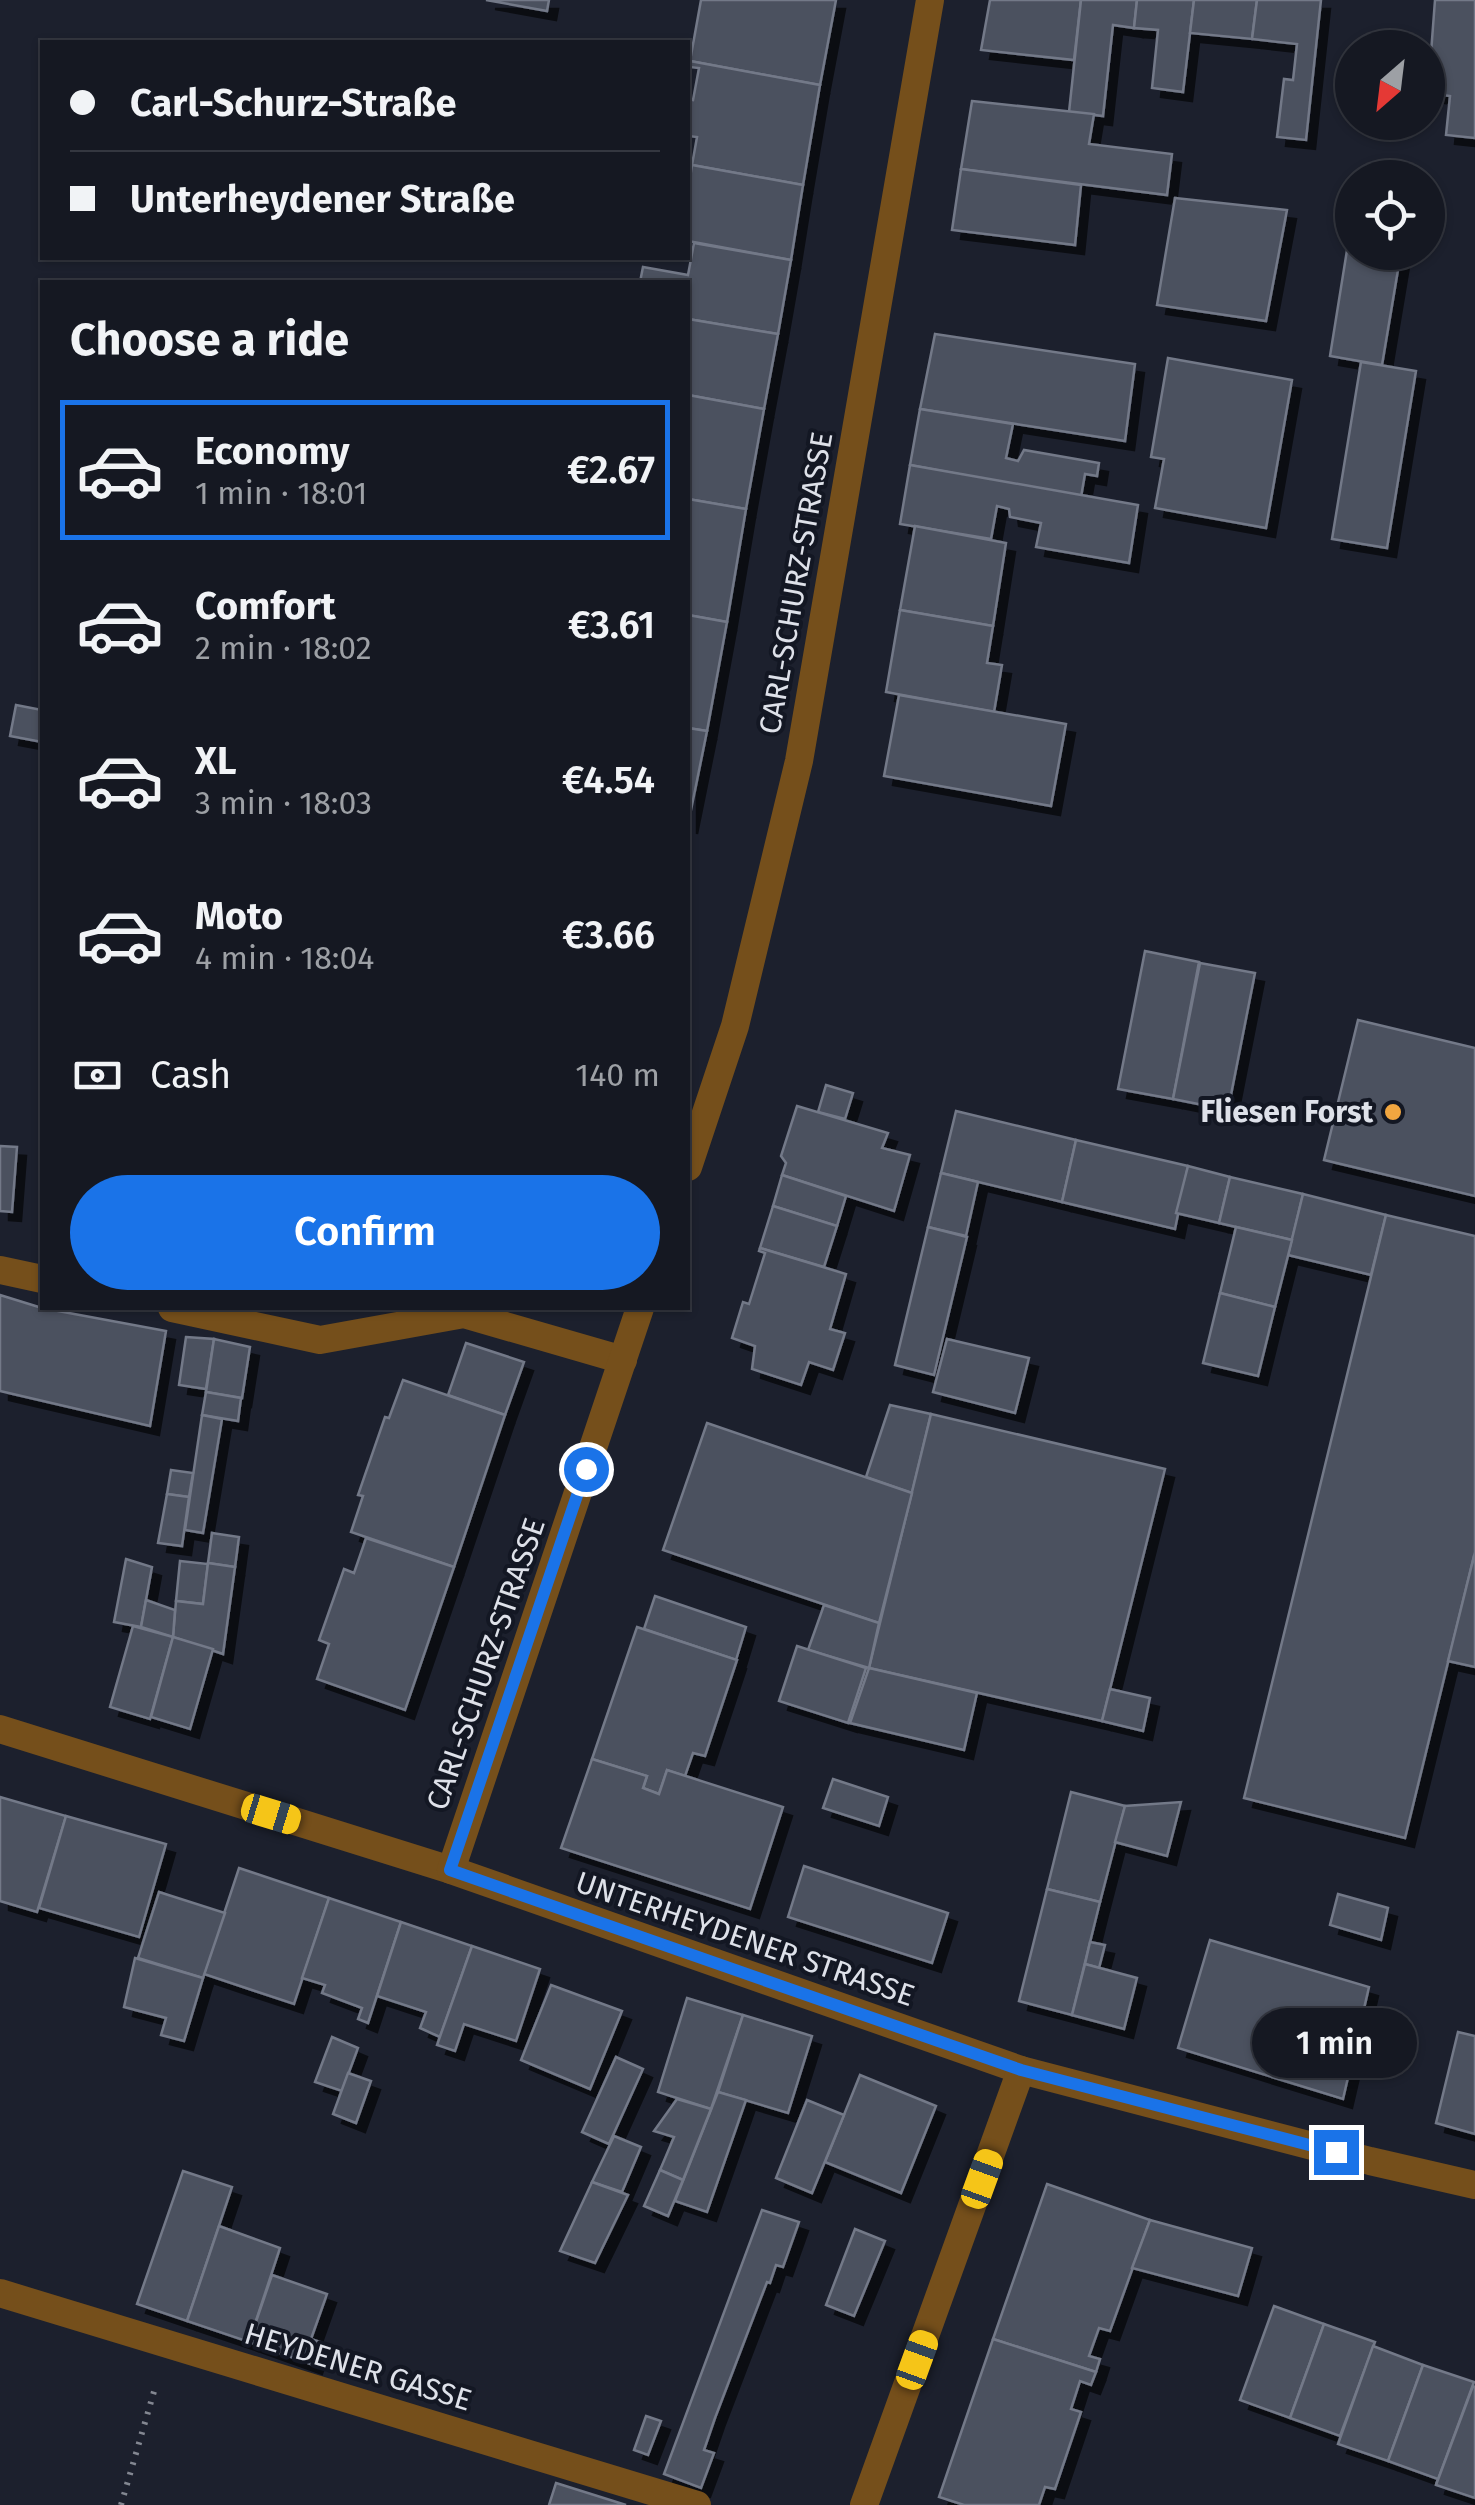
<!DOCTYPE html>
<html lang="en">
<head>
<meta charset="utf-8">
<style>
  :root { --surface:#151822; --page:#1e212a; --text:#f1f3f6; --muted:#9da0a5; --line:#343740; --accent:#1a73e8 }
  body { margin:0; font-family:"Fira Sans",sans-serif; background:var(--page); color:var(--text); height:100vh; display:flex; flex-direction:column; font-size:38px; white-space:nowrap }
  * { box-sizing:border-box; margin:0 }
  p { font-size:32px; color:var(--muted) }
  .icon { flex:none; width:55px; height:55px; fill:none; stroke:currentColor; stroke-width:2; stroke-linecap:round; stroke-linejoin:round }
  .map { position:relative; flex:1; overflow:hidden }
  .sheet { position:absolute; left:40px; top:280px; width:650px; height:1030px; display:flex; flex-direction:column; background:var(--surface); border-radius:0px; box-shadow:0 2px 8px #0004,0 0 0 2px var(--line) }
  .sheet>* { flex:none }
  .guide { position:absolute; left:40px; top:40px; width:650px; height:220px; border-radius:0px; box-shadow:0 2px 8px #0004,0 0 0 2px var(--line); display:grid; align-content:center; height:220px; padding:0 30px; background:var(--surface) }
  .needle { width:65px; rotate:208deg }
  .buttons { position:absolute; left:1335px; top:30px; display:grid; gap:20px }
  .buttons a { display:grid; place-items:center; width:110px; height:110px; border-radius:50%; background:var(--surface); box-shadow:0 2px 8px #0004,0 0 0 2px var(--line); font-size:50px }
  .end { position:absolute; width:45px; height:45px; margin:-22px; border:12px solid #1a73e8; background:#fff; box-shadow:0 0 0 5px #fff }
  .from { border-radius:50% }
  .bubble { position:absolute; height:70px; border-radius:35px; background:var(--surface); box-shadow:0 2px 8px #0004,0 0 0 2px var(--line); font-size:32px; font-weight:600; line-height:70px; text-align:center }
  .car { position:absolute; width:30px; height:60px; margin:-30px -15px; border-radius:12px; box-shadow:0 0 8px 2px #0007; background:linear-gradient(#f5c518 24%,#345 0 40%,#f5c518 0 76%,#345 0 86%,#f5c518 0) }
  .guide b { display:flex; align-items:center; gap:35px; height:95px; font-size:38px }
  .guide b+b { border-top:2px solid var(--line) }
  .guide i { width:25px; height:25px; background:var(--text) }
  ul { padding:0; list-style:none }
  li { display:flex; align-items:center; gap:30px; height:140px; margin:0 20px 15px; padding:0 10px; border:5px solid transparent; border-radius:0px }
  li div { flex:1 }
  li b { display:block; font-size:38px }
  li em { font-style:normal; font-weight:600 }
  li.on { border-color:var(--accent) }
  li>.icon { width:90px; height:90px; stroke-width:1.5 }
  h2 { padding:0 30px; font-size:45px; line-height:120px }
  .pay { display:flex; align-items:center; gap:25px; height:110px; padding:0 30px; font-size:38px }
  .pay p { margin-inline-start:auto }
  .button { display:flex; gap:20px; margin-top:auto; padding:20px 30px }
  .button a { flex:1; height:115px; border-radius:60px; background:var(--accent); color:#fff; font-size:40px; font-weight:600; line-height:115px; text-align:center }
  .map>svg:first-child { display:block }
</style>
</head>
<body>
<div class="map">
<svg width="1475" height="2505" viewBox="0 0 1475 2505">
  <defs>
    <filter id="shadow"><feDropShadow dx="9" dy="9" stdDeviation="0" flood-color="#0009"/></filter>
  </defs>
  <rect width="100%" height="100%" fill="#1c202d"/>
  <g fill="#4c515f" stroke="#737988" stroke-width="2.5" filter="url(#shadow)">
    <polygon points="486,0 549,0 547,11"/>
    <polygon points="701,0 836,0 820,85 690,61"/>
    <polygon points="990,0 1081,0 1074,60 981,50"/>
    <polygon points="1081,0 1137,0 1134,28 1113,25 1103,116 1069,112"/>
    <polygon points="1137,0 1194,0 1183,92 1152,88 1158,30 1134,28"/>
    <polygon points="1194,0 1257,0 1252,39 1190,33"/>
    <polygon points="1257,0 1321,0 1306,140 1277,137 1284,79 1293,80 1297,44 1252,39"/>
    <polygon points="1435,0 1475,0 1475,138 1446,135 1450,96 1428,93"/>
    <polygon points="690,61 820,85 803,185 692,165 697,137 688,136 688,99 693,100 699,68 689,67"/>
    <polygon points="972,101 1094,114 1089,144 1172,154 1167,195 961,169"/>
    <polygon points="692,165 803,185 791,260 688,241 688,191"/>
    <polygon points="961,169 1081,185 1075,245 952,230"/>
    <polygon points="1175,198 1287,210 1266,321 1157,305"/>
    <polygon points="1352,219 1352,252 1401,252 1382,365 1330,356"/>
    <polygon points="694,243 791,260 778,334 688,319 688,282 640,282 643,267 688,275"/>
    <polygon points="688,319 778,334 764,409 688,395"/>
    <polygon points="935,334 1135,364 1125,441 920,409"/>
    <polygon points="1168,358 1292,380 1266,528 1155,508 1164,459 1151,457"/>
    <polygon points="1361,362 1416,371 1387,548 1332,539"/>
    <polygon points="688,395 764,409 746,509 688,499"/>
    <polygon points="920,409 1013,424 1006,458 1018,461 1024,450 1099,463 1097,476 1085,474 1081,497 910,465"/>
    <polygon points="910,465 1138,505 1129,563 1036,547 1041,523 1010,517 1009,509 997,506 991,539 900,524"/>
    <polygon points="688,499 746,509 727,622 688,615"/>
    <polygon points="915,526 1006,543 993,626 900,610"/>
    <polygon points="900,610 993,626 987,663 1002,665 994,712 886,692"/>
    <polygon points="688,615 727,622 707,731 688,728"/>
    <polygon points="899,695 1066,724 1051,806 884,776"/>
    <polygon points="16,705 42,710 42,742 10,736"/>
    <polygon points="688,728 707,731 688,825"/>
    <polygon points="1145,951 1199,962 1173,1099 1118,1089"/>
    <polygon points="1200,963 1255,973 1228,1110 1173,1099"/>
    <polygon points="1358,1020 1475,1048 1475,1196 1324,1160"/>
    <polygon points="826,1085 853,1093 845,1119 818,1112"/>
    <polygon points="797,1106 888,1133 882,1148 910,1155 894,1211 782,1175 786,1163 781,1156"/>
    <polygon points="956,1111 1076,1140 1062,1202 941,1173"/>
    <polygon points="1076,1140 1188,1166 1175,1229 1062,1202"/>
    <polygon points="0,1146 17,1147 12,1212 0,1211"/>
    <polygon points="1188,1166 1230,1177 1219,1223 1176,1213"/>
    <polygon points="941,1173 978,1182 966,1236 928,1227"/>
    <polygon points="782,1175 846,1196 837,1226 773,1206"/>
    <polygon points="1230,1177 1303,1194 1292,1240 1219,1223"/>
    <polygon points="1303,1194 1386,1215 1371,1275 1288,1255"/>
    <polygon points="773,1206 837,1226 824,1267 760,1248"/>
    <polygon points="1386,1215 1475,1236 1475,1552 1405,1838 1244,1798"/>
    <polygon points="928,1227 967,1237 934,1375 895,1365"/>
    <polygon points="1236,1227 1292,1240 1275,1307 1220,1293"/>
    <polygon points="760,1248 846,1274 830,1329 845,1333 833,1370 809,1362 801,1385 752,1369 755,1346 732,1338 743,1302 749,1304 765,1253 759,1251"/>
    <polygon points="1220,1293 1275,1307 1258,1376 1203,1363"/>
    <polygon points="0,1295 42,1308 166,1331 150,1426 0,1391"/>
    <polygon points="186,1337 214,1339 206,1389 179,1385"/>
    <polygon points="214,1339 250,1347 242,1398 206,1392"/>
    <polygon points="947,1339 1029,1358 1015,1413 933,1392"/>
    <polygon points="466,1343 524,1362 505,1415 448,1395"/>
    <polygon points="403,1380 505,1415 454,1567 351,1532 363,1496 358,1495 385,1417 389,1418"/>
    <polygon points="206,1392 241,1398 238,1421 202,1415"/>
    <polygon points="890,1405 931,1414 912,1493 866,1477"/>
    <polygon points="931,1414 1165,1469 1102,1721 869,1668"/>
    <polygon points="202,1415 222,1419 203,1533 185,1530"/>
    <polygon points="707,1423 912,1493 879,1623 663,1550"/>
    <polygon points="171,1470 193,1473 189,1497 167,1494"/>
    <polygon points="167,1494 189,1497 182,1546 158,1543"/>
    <polygon points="212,1533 239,1537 235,1567 208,1563"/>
    <polygon points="366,1538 454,1567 405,1710 317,1679 329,1644 319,1640 344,1569 354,1573"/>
    <polygon points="1474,1556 1475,1556 1475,1667 1448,1661"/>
    <polygon points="126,1559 152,1567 141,1627 114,1622"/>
    <polygon points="180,1561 208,1564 203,1604 176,1601"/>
    <polygon points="208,1563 235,1567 223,1654 173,1637 176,1601 203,1604"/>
    <polygon points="655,1596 746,1627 736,1660 644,1629"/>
    <polygon points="146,1600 175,1610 173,1637 141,1627"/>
    <polygon points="824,1605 879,1623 869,1668 808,1650"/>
    <polygon points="133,1626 173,1637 150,1719 110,1707"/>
    <polygon points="637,1627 737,1660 705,1756 693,1753 685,1776 667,1770 659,1794 643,1788 647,1776 592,1759"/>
    <polygon points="173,1637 213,1649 190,1729 151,1717"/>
    <polygon points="797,1646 866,1668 848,1723 779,1701"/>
    <polygon points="869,1668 977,1693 964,1750 850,1723"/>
    <polygon points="1110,1689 1150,1698 1143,1731 1102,1721"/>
    <polygon points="592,1759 647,1776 643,1788 659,1794 667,1770 783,1807 750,1909 561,1848"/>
    <polygon points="833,1779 888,1797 879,1826 823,1808"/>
    <polygon points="1071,1792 1125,1806 1100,1902 1047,1889"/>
    <polygon points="0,1797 66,1816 37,1912 0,1901"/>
    <polygon points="1181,1802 1167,1856 1115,1842 1125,1806"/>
    <polygon points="66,1816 166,1844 139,1937 39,1908"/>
    <polygon points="804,1866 948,1913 932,1963 788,1917"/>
    <polygon points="239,1868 329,1898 294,2004 204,1974"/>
    <polygon points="1047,1889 1100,1902 1072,2015 1019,2001"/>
    <polygon points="159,1892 225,1913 203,1978 138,1958"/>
    <polygon points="1338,1894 1388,1908 1381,1940 1330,1925"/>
    <polygon points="329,1898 401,1922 368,2023 358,2019 362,2008 322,1993 325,1985 302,1978"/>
    <polygon points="401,1922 472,1946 440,2037 420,2028 426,2012 377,1996"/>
    <polygon points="1210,1940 1369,1987 1343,2099 1178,2048"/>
    <polygon points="1090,1942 1105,1945 1099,1968 1085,1964"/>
    <polygon points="472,1946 540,1969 516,2041 464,2024 455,2051 437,2045"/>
    <polygon points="135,1958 203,1978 184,2041 161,2035 166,2018 124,2007"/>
    <polygon points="1085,1964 1137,1978 1124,2029 1072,2015"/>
    <polygon points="551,1985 622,2011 590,2089 521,2060"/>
    <polygon points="687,1998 743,2015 711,2109 658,2092"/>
    <polygon points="743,2015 812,2036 788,2113 718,2092"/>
    <polygon points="1458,2032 1475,2036 1475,2134 1436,2123"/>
    <polygon points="332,2037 358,2048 342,2091 315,2082"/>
    <polygon points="616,2057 643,2069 609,2144 582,2132"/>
    <polygon points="348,2073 371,2081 356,2123 333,2114"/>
    <polygon points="860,2075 936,2106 901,2193 825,2162"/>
    <polygon points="718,2092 746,2100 707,2212 675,2201"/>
    <polygon points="677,2099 711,2109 683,2180 660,2170 674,2137 654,2131"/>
    <polygon points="807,2100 844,2115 812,2193 776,2178"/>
    <polygon points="614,2136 641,2147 622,2192 592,2182"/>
    <polygon points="660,2170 683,2180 668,2216 644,2206"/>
    <polygon points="183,2171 232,2187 187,2321 137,2304"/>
    <polygon points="592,2182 628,2195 595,2263 560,2251"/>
    <polygon points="1047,2184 1150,2220 1110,2331 1099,2328 1089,2356 1100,2359 1096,2372 993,2339"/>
    <polygon points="762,2210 799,2222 783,2267 776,2265 770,2283 767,2282 715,2418 704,2450 714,2453 701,2488 664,2474"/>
    <polygon points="1150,2220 1252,2248 1238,2296 1132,2268"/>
    <polygon points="219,2226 280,2248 249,2342 187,2321"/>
    <polygon points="855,2229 885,2241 854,2316 826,2305"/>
    <polygon points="272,2275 327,2294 311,2339 320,2342 313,2365 249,2342"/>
    <polygon points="1274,2306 1324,2324 1290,2418 1240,2400"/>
    <polygon points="1324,2324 1375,2342 1340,2436 1290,2418"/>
    <polygon points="993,2339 1096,2372 1091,2385 1080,2381 1071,2409 1081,2412 1055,2489 1045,2487 1039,2505 964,2505 939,2497"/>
    <polygon points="1373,2346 1423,2365 1388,2461 1338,2444"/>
    <polygon points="1423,2365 1474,2382 1436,2485 1438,2479 1388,2461"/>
    <polygon points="1473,2386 1475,2387 1475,2498 1436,2485"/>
    <polygon points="646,2416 661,2421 648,2455 634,2450"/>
    <polygon points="556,2483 626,2505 549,2505"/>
  </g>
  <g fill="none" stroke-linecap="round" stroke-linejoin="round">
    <polyline stroke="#838791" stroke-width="6" stroke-dasharray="2.5 8" stroke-linecap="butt" points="121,2505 155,2388"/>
    <polyline stroke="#754f1b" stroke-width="28" points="0,2293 697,2505"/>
    <g stroke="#754f1b" stroke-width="28">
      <polyline points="688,1167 735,1026 799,761 930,0"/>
      <polyline points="0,1270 42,1279"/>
      <polyline points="172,1308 320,1340 464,1314 623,1360"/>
      <polyline points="0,1729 451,1870 1021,2070 1370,2161 1475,2185"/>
      <polyline points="451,1870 640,1308"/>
      <polyline points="864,2505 1021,2070"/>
    </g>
  </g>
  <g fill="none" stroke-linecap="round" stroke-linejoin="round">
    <polyline stroke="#1a73e8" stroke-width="12" points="586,1469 450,1870 1021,2070 1336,2152"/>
  </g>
  <circle fill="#f1a640" stroke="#131723" stroke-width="4" cx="1393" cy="1112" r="10"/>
  <g text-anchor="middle" stroke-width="8" stroke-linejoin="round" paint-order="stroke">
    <g font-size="30" fill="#dee1e9" stroke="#131723">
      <text transform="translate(796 583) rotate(-80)" y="10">CARL-SCHURZ-STRASSE</text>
      <text transform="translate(486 1664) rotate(-71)" y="10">CARL-SCHURZ-STRASSE</text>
      <text transform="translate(745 1939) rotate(19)" y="10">UNTERHEYDENER STRASSE</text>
      <text transform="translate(358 2367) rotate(17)" y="10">HEYDENER GASSE</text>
    </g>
    <g font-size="30" font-weight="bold" fill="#dee1e9" stroke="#131723" text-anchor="end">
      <text x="1373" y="1122">Fliesen Forst</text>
    </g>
  </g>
</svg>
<div class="buttons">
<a><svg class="needle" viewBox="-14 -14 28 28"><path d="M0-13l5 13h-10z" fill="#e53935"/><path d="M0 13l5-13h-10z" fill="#9da0a5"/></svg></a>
<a><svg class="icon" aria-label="locate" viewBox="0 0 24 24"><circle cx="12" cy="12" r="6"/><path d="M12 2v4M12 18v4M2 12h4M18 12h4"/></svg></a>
</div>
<i class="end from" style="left:586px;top:1469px"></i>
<i class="end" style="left:1336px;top:2152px"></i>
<div class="bubble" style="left:1252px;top:2008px;width:165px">1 min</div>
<i class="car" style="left:271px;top:1814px;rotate:107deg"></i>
<i class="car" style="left:982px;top:2179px;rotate:20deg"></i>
<i class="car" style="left:917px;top:2360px;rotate:20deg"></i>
<div class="guide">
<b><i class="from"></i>Carl-Schurz-Straße</b>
<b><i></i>Unterheydener Straße</b>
</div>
<section class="sheet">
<h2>Choose a ride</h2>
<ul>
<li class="on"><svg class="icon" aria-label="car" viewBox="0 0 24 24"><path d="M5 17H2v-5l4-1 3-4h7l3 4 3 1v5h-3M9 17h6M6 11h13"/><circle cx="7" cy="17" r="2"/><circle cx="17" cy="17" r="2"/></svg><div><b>Economy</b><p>1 min · 18:01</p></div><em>€2.67</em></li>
<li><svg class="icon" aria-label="car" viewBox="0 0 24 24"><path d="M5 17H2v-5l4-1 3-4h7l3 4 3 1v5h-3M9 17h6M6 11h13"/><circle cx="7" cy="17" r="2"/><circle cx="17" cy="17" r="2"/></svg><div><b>Comfort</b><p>2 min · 18:02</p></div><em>€3.61</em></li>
<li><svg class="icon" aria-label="car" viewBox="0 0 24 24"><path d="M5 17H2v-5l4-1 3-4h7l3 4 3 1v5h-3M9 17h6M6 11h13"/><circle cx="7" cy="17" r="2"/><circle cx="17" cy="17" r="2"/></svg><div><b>XL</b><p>3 min · 18:03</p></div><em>€4.54</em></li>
<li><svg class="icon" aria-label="car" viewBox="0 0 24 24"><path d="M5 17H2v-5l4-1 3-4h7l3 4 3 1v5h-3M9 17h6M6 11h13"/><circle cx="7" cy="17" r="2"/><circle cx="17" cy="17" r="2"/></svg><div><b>Moto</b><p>4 min · 18:04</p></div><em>€3.66</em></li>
</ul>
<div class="pay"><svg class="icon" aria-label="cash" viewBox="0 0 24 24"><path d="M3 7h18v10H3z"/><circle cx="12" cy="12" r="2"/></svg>Cash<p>140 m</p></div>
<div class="button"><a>Confirm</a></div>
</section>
</div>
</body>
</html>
